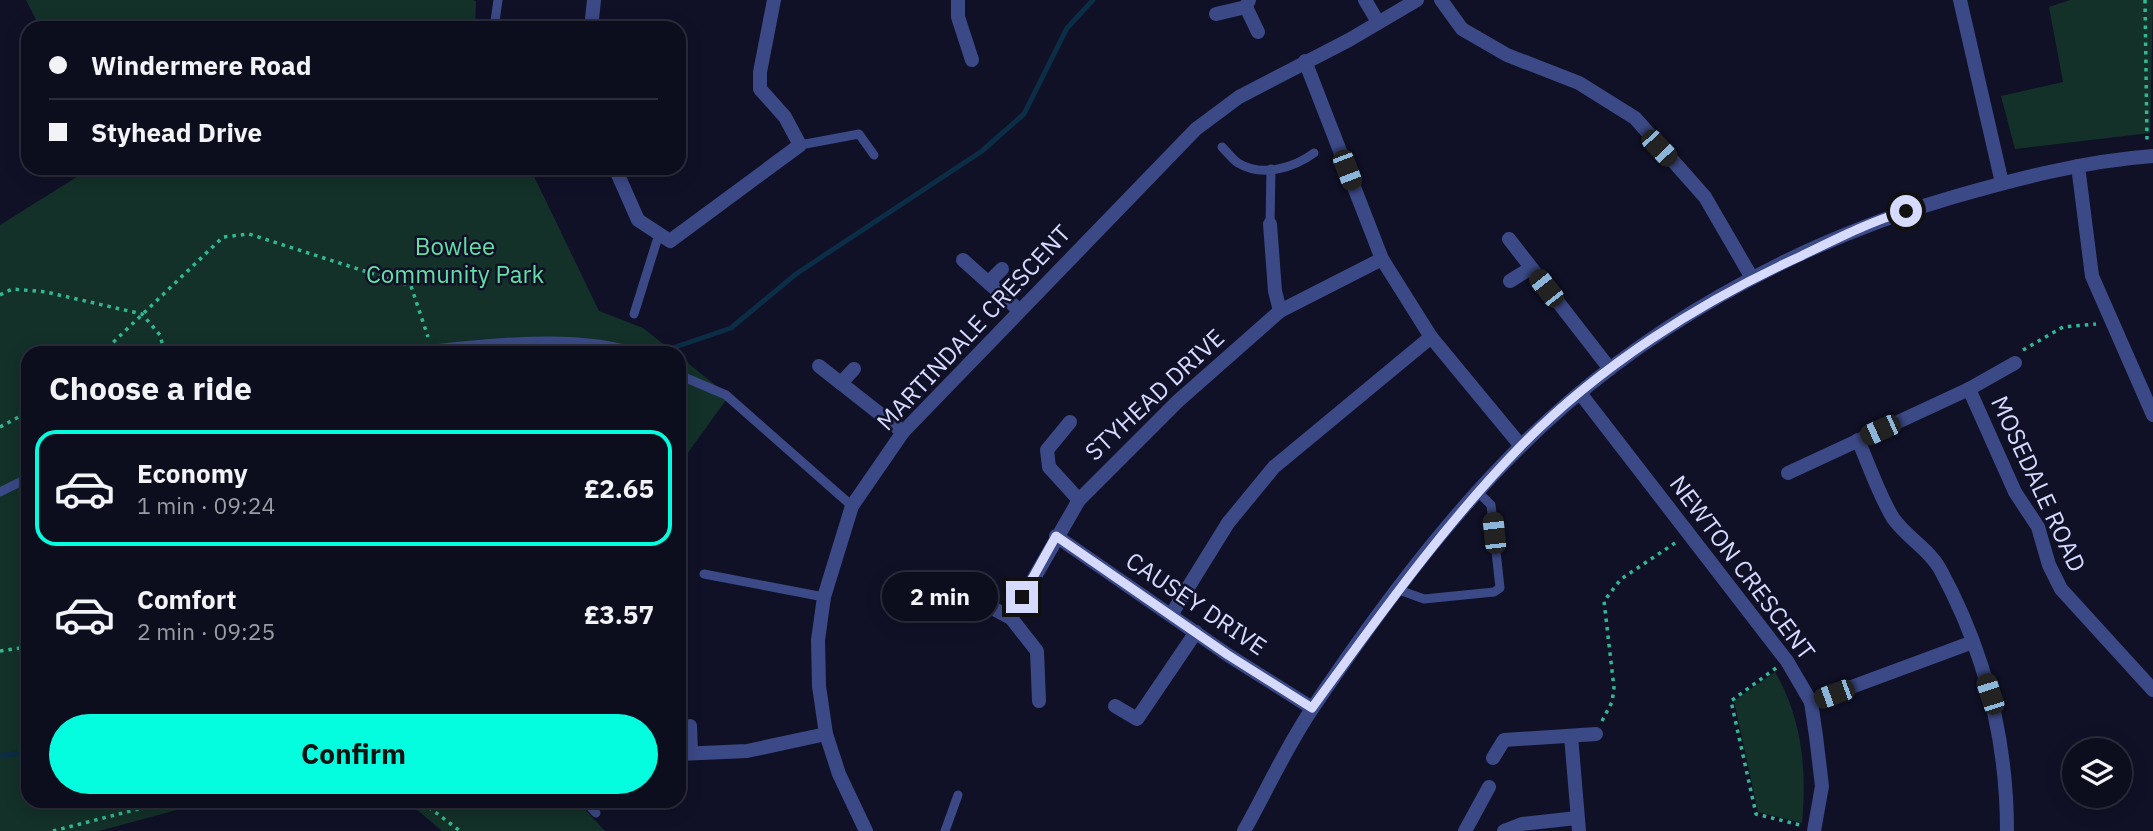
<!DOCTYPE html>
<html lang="en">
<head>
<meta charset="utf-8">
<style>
  :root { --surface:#0c0d1d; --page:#151626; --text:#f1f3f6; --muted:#9a9ca4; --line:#2c2d3b; --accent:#04fddf }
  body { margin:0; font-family:"IBM Plex Sans",sans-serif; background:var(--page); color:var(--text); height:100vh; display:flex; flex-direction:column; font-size:26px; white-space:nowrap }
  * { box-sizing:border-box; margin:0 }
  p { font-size:23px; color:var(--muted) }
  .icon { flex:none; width:38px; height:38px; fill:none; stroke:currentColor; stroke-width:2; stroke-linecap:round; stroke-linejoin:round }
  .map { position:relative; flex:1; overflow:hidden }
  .side { position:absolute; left:21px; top:346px; width:665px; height:462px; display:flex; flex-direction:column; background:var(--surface); border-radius:21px; box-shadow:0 4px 18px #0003,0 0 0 2px var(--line) }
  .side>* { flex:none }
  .hud { position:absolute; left:21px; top:21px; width:665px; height:154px; border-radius:21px; box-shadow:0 4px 18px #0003,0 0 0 2px var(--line); display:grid; align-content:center; height:154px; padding:0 28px; background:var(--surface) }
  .fabs { position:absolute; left:2062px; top:738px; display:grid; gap:14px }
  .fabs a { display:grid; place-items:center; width:70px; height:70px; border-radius:50%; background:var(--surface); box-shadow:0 4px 18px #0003,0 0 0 2px var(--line); font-size:35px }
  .end { position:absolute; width:32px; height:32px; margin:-16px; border:9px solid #d6daff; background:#111; box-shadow:0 0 0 4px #111 }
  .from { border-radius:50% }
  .bubble { position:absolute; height:49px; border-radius:24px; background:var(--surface); box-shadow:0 4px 18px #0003,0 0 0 2px var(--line); font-size:23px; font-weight:800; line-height:49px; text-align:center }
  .car { position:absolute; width:21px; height:42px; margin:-21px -10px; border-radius:9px; box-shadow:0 0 5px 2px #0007; background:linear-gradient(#222 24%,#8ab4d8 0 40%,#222 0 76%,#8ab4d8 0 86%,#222 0) }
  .hud b { display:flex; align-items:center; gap:24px; height:66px; font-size:26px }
  .hud b+b { border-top:2px solid var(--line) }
  .hud i { width:18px; height:18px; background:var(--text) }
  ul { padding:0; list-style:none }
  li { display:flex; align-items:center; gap:21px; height:116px; margin:0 14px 10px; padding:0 14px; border:4px solid transparent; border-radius:21px }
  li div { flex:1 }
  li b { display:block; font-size:26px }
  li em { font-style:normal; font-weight:800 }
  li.on { border-color:var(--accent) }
  li>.icon { width:63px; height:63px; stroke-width:1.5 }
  h2 { padding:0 28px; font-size:32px; line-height:84px }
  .cta { display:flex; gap:14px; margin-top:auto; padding:14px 28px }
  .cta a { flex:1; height:80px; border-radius:42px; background:var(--accent); color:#111; font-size:28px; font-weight:800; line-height:80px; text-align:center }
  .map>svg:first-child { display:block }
</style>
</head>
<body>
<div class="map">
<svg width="2153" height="831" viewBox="0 0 2153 831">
  <rect width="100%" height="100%" fill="#101127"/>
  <g fill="#133129">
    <polygon points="26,0 473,0 476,1 475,28 40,28"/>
    <polygon points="2070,0 2153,0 2150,133 2015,149 2001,96 2063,82 2049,7"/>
    <polygon points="91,168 530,168 599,311 643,328 675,353 28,354 28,802 194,802 188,807 99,831 0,831 0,225"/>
    <polygon points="679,356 729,396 679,465"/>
    <path d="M 1775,672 C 1802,718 1807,770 1802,823 L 1758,812 L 1734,701 Z"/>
    <polygon points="408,802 578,802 605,831 442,831"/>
  </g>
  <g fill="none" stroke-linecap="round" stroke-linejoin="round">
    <g stroke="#0b2d45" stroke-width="5">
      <polyline points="655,354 731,328 796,274 982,151 1024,114 1067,28 1093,0"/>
      <polyline points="0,756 28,752"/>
    </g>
    <g stroke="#31b892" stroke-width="3.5" stroke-dasharray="3.5 5" stroke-linecap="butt">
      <polyline points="2145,0 2147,141"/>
      <polyline points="0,295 12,289 46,292 142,314 160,335 165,354"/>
      <polyline points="2023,350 2063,327 2096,324"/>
      <polyline points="101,354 223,237 249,234 411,286 428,337"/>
      <polyline points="0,427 28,412"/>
      <polyline points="0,651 28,647"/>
      <polyline points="1776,668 1731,701 1756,814 1800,825"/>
      <polyline points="1602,721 1612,702 1614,688 1604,601 1621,579 1675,543"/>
      <polyline points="422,802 460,831"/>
      <polyline points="53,831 165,802"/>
    </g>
    <g stroke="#3b4986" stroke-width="9">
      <polyline points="494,28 498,0"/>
      <polyline points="800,145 859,134 874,155"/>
      <path d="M 1222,147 C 1227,152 1233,160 1238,163 C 1263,178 1295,167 1314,153"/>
      <polyline points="1270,224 1271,169"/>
      <polyline points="634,314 659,234"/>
      <path d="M 391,354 C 461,346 575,329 640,354"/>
      <polyline points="679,375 726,395 852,506"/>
      <polyline points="0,492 28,478"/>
      <polyline points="704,574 824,597"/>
      <polyline points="1399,590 1424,599 1494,592 1500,588 1491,505 1479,493"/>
      <polyline points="586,802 596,813"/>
      <polyline points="945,831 958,795"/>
    </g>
    <g stroke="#3b4986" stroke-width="14">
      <polyline points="958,0 958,17 972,60"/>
      <polyline points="1249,0 1246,7 1258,32"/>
      <polyline points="1365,0 1378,22"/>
      <polyline points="1441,0 1462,29 1507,55 1579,83 1635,118 1705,197 1752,278"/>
      <polyline points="1960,0 2002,183"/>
      <polyline points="1216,14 1246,7"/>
      <polyline points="591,28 594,0"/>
      <polyline points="1305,61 1382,259 1431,337 1521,446"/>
      <polyline points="2078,166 2092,276 2153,415"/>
      <polyline points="615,168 638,220 670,241 800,145 785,117 760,89 760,72 774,0"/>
      <polyline points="1270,224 1275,291 1280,311"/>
      <polyline points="1509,239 1610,369"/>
      <polyline points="963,260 1019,310"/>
      <polyline points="1510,281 1531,268"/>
      <polyline points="989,282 1002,269"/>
      <polyline points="819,366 903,432"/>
      <polyline points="841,383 854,369"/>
      <polyline points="1969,389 2015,492 2038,527 2049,565 2061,589 2153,690"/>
      <polyline points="1580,393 1787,661 1811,702 1816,736 1822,786 1814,831"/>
      <polyline points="1070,422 1047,450 1049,467 1079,500"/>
      <path d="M 1858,440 C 1869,465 1879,495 1893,518 C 1906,537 1929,549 1940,569 C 1984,650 2007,739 2007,831"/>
      <polyline points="1788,473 1969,389 2015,363"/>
      <polyline points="1056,536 1228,655 1312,708"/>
      <polyline points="983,603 1011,618 1037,651 1039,701"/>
      <polyline points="1171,615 1228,523 1274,467 1431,337"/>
      <polyline points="1011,618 1079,500 1178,401 1280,311 1382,259"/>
      <polyline points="1811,702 1973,642"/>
      <polyline points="1115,706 1137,719 1196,632"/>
      <polyline points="690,726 691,753"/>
      <polyline points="1571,736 1579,831"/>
      <polyline points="679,754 747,751 826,734"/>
      <polyline points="1493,758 1504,740 1596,734"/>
      <polyline points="866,831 839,774 826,734 819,686 818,640 824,597 852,506 903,432 1196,129 1239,97 1349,40 1417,0"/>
      <path d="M 1244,831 C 1267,790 1287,745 1314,706 C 1375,616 1443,523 1521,446 C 1638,330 1792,244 1950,198 C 2016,179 2084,161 2153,156"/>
      <polyline points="1465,831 1489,787"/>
      <polyline points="1504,831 1522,824 1577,818"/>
    </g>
  </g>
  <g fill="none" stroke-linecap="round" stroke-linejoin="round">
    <path stroke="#d6daff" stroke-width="9" d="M 1022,597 L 1056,536 L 1228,655 L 1312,708 C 1378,618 1442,527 1520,447 C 1598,367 1698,303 1799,257 C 1834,240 1869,222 1906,211"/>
  </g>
  <g text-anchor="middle" stroke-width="5" stroke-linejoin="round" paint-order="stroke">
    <g font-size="24" fill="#62dfa4" stroke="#101127">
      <text x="455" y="255">Bowlee<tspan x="455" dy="28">Community Park</tspan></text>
    </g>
    <g font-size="24" fill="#d6daff" stroke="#101127">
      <text transform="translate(974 328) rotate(-47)" y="8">MARTINDALE CRESCENT</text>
      <text transform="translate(1155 395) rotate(-43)" y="8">STYHEAD DRIVE</text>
      <text transform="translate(2038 484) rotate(65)" y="8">MOSEDALE ROAD</text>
      <text transform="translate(1742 568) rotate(53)" y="8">NEWTON CRESCENT</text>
      <text transform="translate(1196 604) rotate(34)" y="8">CAUSEY DRIVE</text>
    </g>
  </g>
</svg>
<div class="fabs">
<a><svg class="icon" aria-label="layers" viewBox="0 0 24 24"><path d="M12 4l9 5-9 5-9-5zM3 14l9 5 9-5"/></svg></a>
</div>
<i class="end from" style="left:1906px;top:211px"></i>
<i class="end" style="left:1022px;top:597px"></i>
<div class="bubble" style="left:882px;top:572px;width:116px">2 min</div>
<i class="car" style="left:1659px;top:148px;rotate:137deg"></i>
<i class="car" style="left:1347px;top:170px;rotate:159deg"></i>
<i class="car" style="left:1546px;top:288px;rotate:322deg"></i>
<i class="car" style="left:1880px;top:430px;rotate:246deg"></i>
<i class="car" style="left:1494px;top:533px;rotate:354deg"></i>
<i class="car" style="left:1834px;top:694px;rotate:250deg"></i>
<i class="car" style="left:1990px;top:694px;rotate:342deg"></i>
<div class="hud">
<b><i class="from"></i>Windermere Road</b>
<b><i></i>Styhead Drive</b>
</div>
<section class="side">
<h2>Choose a ride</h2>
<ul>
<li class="on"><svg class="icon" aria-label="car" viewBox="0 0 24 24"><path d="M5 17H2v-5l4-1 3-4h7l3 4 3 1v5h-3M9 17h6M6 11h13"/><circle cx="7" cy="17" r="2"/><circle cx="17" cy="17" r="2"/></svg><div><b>Economy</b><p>1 min · 09:24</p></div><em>£2.65</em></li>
<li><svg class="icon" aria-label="car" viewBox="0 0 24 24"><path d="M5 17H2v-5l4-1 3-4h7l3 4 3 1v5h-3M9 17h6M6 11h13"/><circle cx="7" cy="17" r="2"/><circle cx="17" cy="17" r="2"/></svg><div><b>Comfort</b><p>2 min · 09:25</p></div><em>£3.57</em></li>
</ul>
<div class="cta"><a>Confirm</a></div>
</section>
</div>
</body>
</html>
